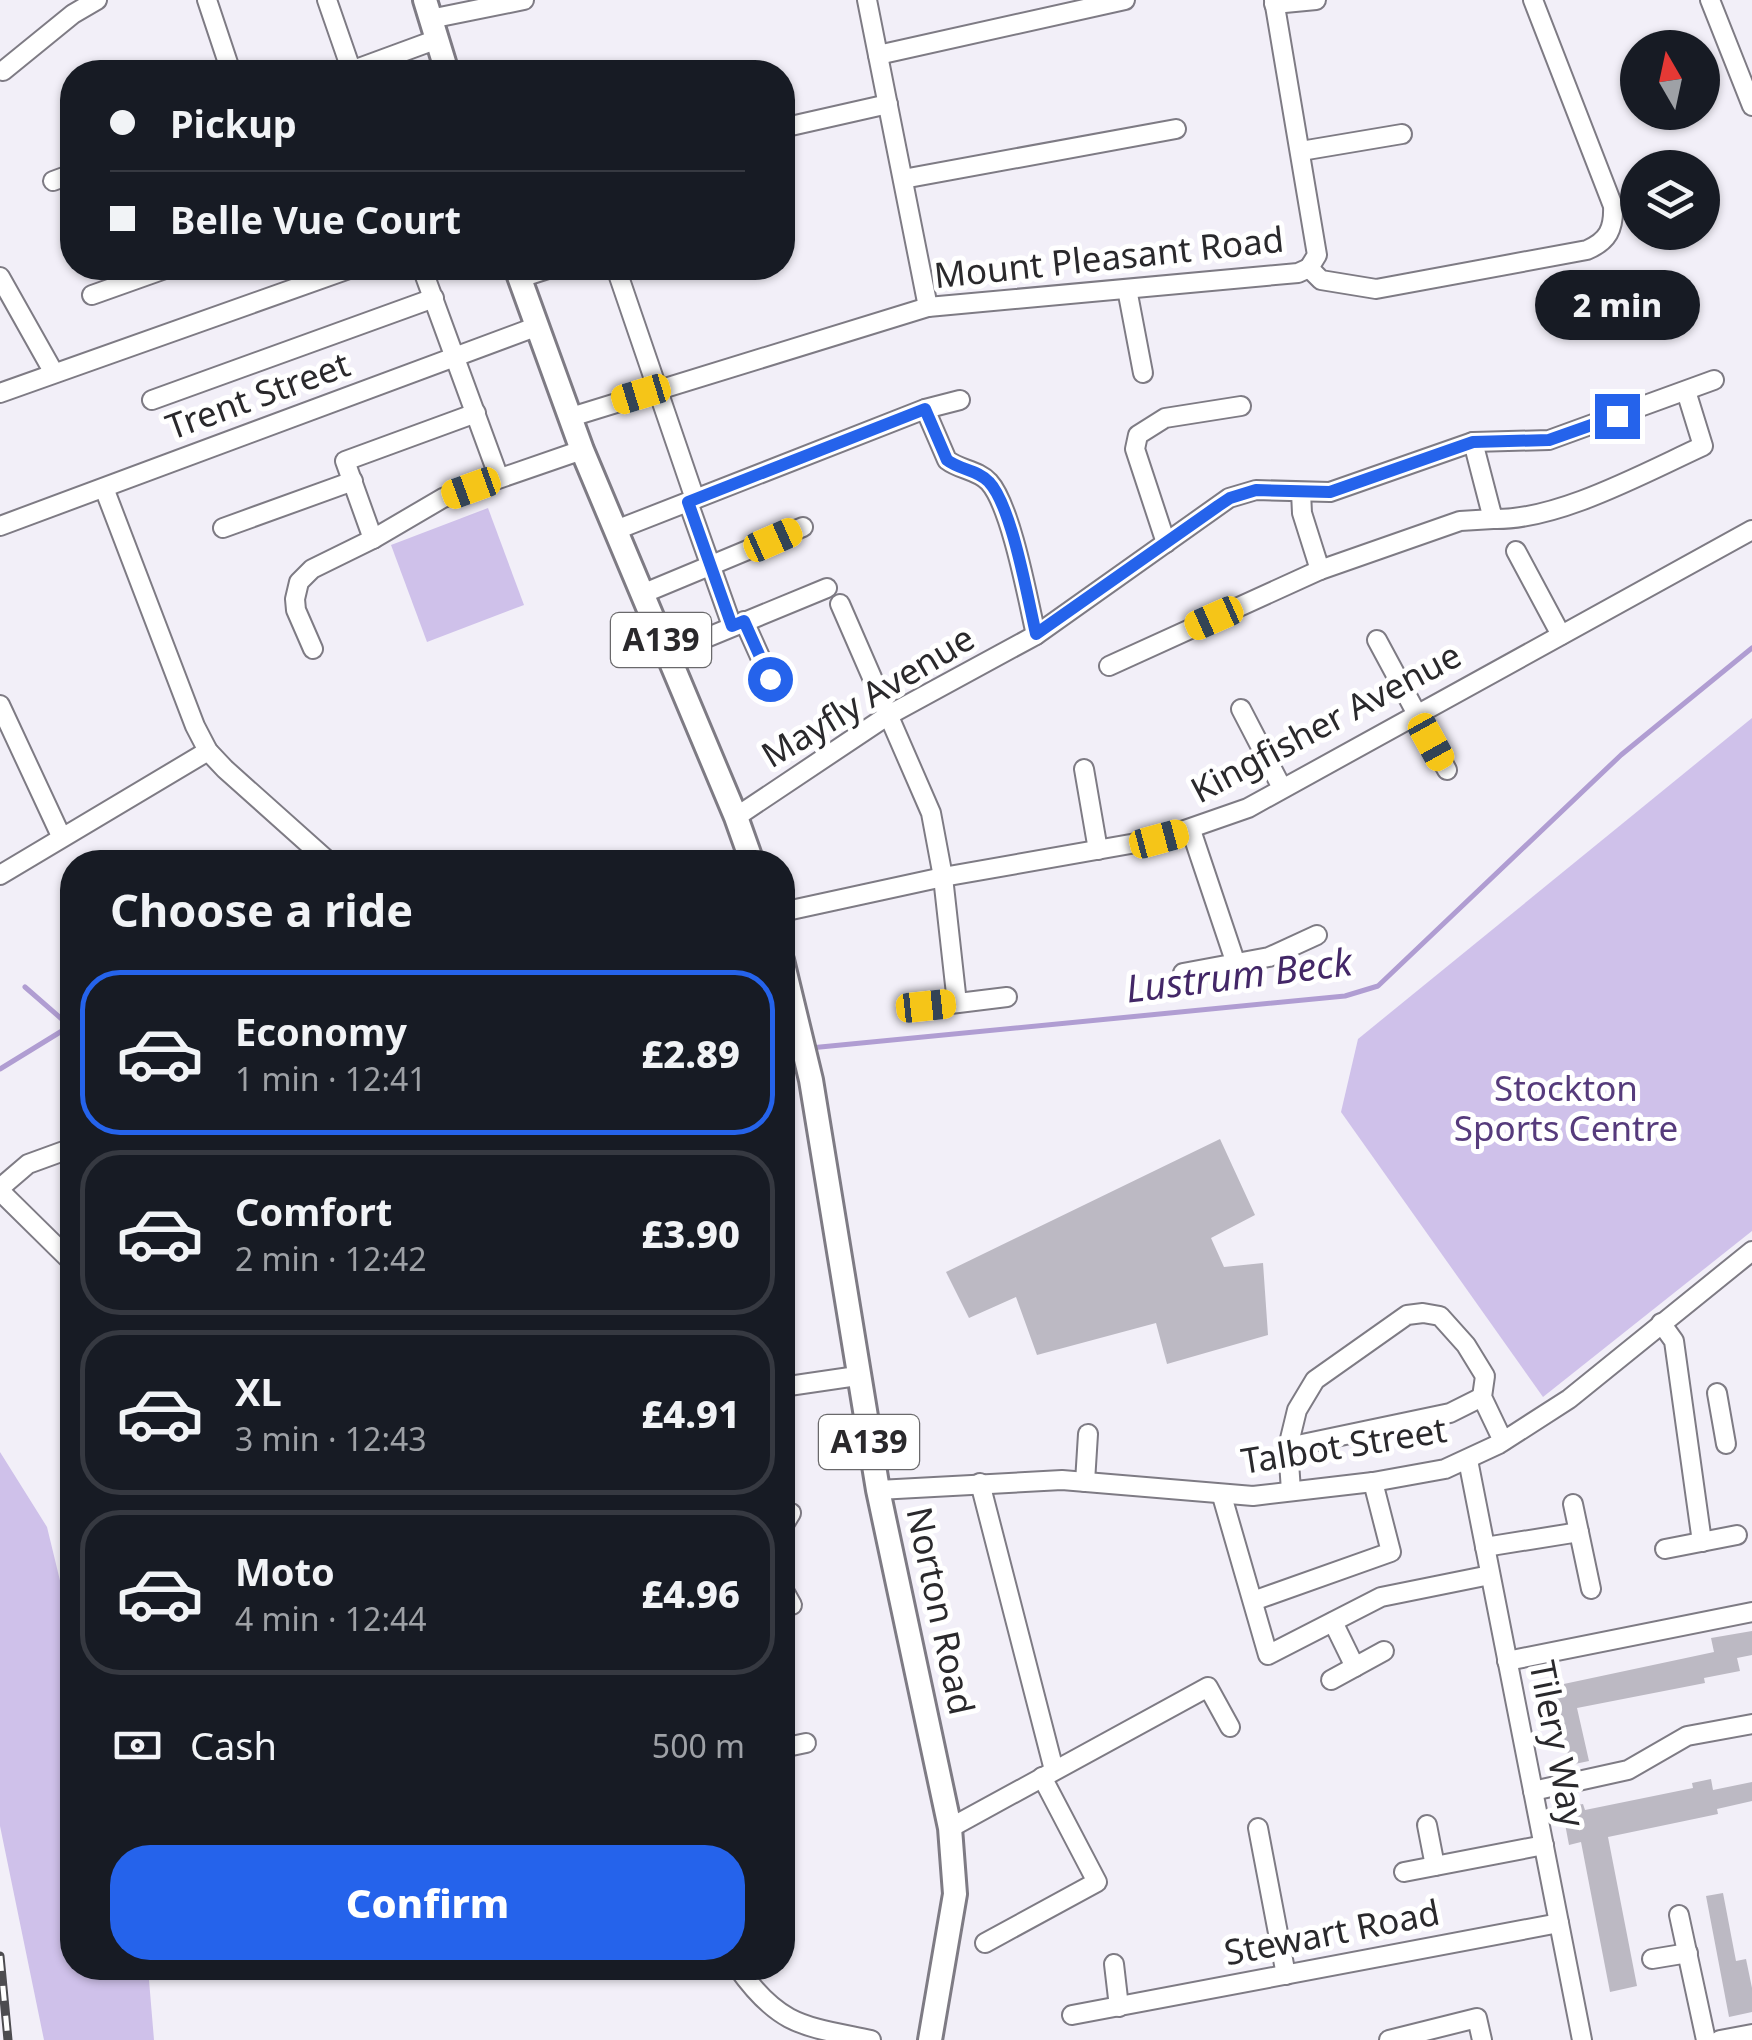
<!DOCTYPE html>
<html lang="en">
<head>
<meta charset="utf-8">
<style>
  :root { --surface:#171b24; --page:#20242c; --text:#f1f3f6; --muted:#9ea1a6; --line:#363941; --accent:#2563eb }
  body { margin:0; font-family:"Noto Sans",sans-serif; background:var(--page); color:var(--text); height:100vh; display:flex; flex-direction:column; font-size:38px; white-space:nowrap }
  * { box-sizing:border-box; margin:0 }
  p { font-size:32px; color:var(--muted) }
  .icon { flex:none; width:55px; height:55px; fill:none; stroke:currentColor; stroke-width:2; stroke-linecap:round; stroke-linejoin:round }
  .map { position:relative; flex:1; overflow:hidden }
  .sheet { position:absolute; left:60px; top:850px; width:735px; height:1130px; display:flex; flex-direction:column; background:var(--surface); border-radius:40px; box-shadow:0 2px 8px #0004 }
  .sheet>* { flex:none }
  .top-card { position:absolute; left:60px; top:60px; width:735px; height:220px; border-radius:40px; box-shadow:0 2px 8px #0004; display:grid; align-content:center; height:220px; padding:0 50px; background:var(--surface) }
  .needle { width:65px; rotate:351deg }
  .fabs { position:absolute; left:1620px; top:30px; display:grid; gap:20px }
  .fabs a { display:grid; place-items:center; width:100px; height:100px; border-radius:50%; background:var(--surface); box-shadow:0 2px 8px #0004; font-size:50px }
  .end { position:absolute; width:45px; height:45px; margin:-22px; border:12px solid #2563eb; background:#fff; box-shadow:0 0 0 5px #fff }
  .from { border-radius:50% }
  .bubble { position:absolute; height:70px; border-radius:35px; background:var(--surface); box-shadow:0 2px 8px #0004; font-size:32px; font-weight:800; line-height:70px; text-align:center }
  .car { position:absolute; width:30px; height:60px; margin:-30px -15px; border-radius:12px; box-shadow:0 0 8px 2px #0007; background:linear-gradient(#f5c518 24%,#345 0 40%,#f5c518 0 76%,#345 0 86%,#f5c518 0) }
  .top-card b { display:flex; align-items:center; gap:35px; height:95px; font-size:38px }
  .top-card b+b { border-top:2px solid var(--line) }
  .top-card i { width:25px; height:25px; background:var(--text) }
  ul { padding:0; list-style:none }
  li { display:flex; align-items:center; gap:30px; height:165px; margin:0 20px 15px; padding:0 30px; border:5px solid var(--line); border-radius:40px }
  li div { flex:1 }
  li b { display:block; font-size:38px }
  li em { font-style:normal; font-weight:800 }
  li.current { border-color:var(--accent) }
  li>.icon { width:90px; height:90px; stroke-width:1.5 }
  h2 { padding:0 50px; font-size:45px; line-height:120px }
  .pay { display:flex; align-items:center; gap:25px; height:110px; padding:0 50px; font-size:38px }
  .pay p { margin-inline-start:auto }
  .primary-button { display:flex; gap:20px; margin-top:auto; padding:20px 50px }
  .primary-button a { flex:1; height:115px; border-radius:40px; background:var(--accent); color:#fff; font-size:40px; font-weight:800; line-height:115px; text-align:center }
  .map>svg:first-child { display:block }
</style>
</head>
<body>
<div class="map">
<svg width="1752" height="2040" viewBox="0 0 1752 2040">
  <rect width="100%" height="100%" fill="#f2eff8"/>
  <g fill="#cfc1ea">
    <polygon points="488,508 524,605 427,642 391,545"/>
    <polygon points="1752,718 1752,1231 1543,1397 1341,1112 1358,1039"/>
    <polygon points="0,1452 47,1527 72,1630 72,1968 148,1968 154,2040 44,2040 0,1826"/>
  </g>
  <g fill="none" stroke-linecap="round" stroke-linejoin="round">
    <g stroke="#b09dd2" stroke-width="5">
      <polyline points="25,987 72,1028"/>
      <polyline points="810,1048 1345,996 1378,986 1621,755 1752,648"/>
      <polyline points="0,1069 70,1026"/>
    </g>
  </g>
  <g fill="#bcb9c3">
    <polygon points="1220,1139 1255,1215 1211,1238 1224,1267 1263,1263 1268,1335 1167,1364 1156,1323 1037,1355 1016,1297 969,1318 946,1272"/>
    <polygon points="1752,1631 1752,1655 1737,1658 1740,1671 1704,1678 1705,1683 1577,1708 1589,1761 1570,1765 1560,1718 1551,1719 1545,1688 1714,1652 1711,1638"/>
    <polygon points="1711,1779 1713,1790 1752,1782 1752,1801 1717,1809 1718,1814 1608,1837 1637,1986 1610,1992 1581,1842 1569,1845 1562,1808 1583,1804 1585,1810 1693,1788 1692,1783"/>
    <polygon points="1723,1893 1736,1961 1746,1959 1752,1988 1752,2012 1729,2017 1706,1896"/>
  </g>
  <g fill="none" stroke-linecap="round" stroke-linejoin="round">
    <g stroke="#7e7b84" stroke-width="22">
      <g id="minor">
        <polyline points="207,0 231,72"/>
        <polyline points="327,0 352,72"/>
        <polyline points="867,0 928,307"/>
        <polyline points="1274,0 1317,255 1309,268"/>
        <polyline points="1710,0 1752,106"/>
        <polyline points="1274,4 1316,0"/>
        <polyline points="430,19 524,0"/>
        <polyline points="878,55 1125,0"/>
        <polyline points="3,71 73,14 97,0"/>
        <polyline points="348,72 435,40"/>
        <polyline points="782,128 888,104"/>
        <polyline points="1301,151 1402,134"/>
        <polyline points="903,179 1176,129"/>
        <polyline points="53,181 72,174"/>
        <polyline points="422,268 499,478"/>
        <polyline points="616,268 695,499"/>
        <path d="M 1309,268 L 1321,280 L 1376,289 L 1587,250 C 1608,241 1614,229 1613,206 L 1533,0"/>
        <polyline points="0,277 54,373"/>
        <polyline points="520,278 551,268"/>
        <polyline points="1127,289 1143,373"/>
        <polyline points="92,295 168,268"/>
        <polyline points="0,393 352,268"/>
        <polyline points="152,400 434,298"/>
        <path d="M 925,409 L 947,460 C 960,470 978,470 989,482 C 1011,506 1028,600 1036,635"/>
        <polyline points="571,417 928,307 1298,273 1309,268"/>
        <path d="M 1473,442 L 1493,519 C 1557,521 1644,473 1703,446 L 1686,391"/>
        <polyline points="104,488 195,726 208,751 225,769 329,862"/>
        <polyline points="1301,492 1302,513 1320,570 1460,521 1493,519"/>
        <polyline points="688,502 732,626"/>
        <polyline points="0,526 538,326"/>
        <polyline points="223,528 353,481"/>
        <polyline points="616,530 925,409 960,400"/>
        <polyline points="373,539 345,461 476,413"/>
        <polyline points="1166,543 1135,449 1138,435 1165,418 1241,406"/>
        <polyline points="1516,551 1561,635"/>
        <polyline points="642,594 803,527"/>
        <polyline points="840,604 931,813 943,877 957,1003"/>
        <polyline points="744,621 770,679"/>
        <polyline points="1377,640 1447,770"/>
        <polyline points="313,649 296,610 295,599 299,582 312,569 373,539 443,498 582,450"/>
        <polyline points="667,654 827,588"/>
        <polyline points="1109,666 1320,570"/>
        <polyline points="0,705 61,836"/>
        <polyline points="1241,709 1282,788"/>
        <polyline points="1084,769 1098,850"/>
        <polyline points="736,817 887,716 1036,635 1229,498 1256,490 1330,492 1473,442 1549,440 1714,380"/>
        <polyline points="1191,830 1236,964"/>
        <polyline points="0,875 208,751"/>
        <polyline points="782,912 943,877 1159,839 1248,808 1752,530"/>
        <polyline points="1183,973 1269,957 1317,935"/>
        <polyline points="926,1007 1007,997"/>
        <polyline points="0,1188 28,1164 72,1148"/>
        <polyline points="0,1191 72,1262"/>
        <polyline points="1661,1323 1674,1341 1702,1542"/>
        <polyline points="782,1387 857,1376"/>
        <polyline points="1717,1393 1726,1444"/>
        <polyline points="1288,1447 1450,1413 1482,1397"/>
        <polyline points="1468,1460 1582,2040"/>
        <polyline points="1085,1482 1088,1434"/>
        <polyline points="980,1483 1054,1770"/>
        <polyline points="878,1490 1062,1480 1253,1496 1373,1482 1445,1469 1499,1444 1569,1399 1752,1251"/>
        <polyline points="1291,1491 1288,1447 1297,1410 1315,1380 1407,1315 1423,1313 1440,1316 1466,1345 1485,1376 1482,1397 1503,1441"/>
        <polyline points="1222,1496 1268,1655 1381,1597 1490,1575"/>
        <polyline points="1573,1504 1591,1589"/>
        <polyline points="782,1528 791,1513"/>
        <polyline points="1485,1547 1579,1532"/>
        <polyline points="1665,1549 1737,1535"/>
        <polyline points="782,1587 792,1605"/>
        <polyline points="1253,1601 1391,1552 1373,1482"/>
        <polyline points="1333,1622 1355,1667"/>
        <polyline points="1507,1661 1752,1612"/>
        <polyline points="1331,1680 1384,1651"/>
        <polyline points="782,1748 806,1743"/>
        <polyline points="1533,1791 1628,1770 1687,1736 1752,1724"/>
        <polyline points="1427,1825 1435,1866"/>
        <polyline points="950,1828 1208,1687 1230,1727"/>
        <polyline points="1258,1828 1286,1975"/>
        <polyline points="1404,1872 1544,1845"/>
        <polyline points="1679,1915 1706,2040"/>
        <polyline points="985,1943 1097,1882 1042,1777"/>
        <polyline points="1652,1959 1688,1953"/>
        <polyline points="1114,1964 1119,2007"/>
        <path d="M 738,1968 C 780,2027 804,2026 871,2040"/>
        <polyline points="1072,2015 1559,1923"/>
        <polyline points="1389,2040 1477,2018 1482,2040"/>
        <polyline points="1720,2040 1752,2034"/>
      </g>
    </g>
    <g stroke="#7e7b84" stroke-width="28">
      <g id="major">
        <polyline points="425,0 447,72"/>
        <polyline points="516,268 582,450 736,817 752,862"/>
        <polyline points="782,960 811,1080 878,1490 950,1828 955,1894 930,2040"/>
      </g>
    </g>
    <use href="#minor" stroke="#fff" stroke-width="18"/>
    <use href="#major" stroke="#fff" stroke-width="22"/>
    <g stroke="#4d4c50" stroke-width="9">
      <polyline id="rail" points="0,1956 8,2040"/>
    </g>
    <use href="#rail" stroke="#fff" stroke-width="5" stroke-dasharray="15" stroke-linecap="butt"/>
  </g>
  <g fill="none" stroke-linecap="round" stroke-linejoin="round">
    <path stroke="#2563eb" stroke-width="12" d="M 770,679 L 744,621 L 732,626 L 688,502 L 925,409 L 947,460 C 960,470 978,470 989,482 C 1012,506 1028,600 1036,634 L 1218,506 L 1230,498 L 1256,490 L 1330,492 L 1473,442 L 1549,440 L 1617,416"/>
  </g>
  <g text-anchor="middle" stroke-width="10" stroke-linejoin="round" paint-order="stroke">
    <g fill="#fff" stroke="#6a696b" stroke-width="2.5">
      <rect x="611" y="613" width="100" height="54" rx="8"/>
      <rect x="819" y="1415" width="100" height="54" rx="8"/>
    </g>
    <g font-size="32" font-weight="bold" fill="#2a292c">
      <text x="661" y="651">A139</text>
      <text x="869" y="1453">A139</text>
    </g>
    <g font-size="35" fill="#2a292c" stroke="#fff">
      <text transform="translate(1109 258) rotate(-6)" y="12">Mount Pleasant Road</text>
      <text transform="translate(258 396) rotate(-20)" y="12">Trent Street</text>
      <text transform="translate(868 697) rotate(-31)" y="12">Mayfly Avenue</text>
      <text transform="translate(1326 723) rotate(-28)" y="12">Kingfisher Avenue</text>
      <text transform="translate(1344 1446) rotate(-9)" y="12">Talbot Street</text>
      <text transform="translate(940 1611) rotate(78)" y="12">Norton Road</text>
      <text transform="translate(1557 1744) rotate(79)" y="12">Tilery Way</text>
      <text transform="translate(1332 1933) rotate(-11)" y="12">Stewart Road</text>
    </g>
    <g font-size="35" fill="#563b7c" stroke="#fff">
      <text x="1566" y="1101">Stockton<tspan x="1566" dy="40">Sports Centre</tspan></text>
    </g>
    <g font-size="38" font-style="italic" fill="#432767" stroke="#fff">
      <text transform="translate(1239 976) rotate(-7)" y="13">Lustrum Beck</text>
    </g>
  </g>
</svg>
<div class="fabs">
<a><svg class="needle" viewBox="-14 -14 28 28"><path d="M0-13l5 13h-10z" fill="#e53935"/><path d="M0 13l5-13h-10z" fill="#9ea1a6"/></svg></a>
<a><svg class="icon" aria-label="layers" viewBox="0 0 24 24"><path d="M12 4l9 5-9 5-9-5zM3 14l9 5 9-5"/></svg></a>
</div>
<i class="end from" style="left:770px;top:679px"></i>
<i class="end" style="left:1617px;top:416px"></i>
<div class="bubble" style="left:1535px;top:270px;width:165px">2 min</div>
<i class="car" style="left:641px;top:394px;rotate:253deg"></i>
<i class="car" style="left:471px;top:488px;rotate:250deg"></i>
<i class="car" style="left:773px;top:540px;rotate:66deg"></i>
<i class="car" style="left:1214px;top:618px;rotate:246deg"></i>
<i class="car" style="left:1431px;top:742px;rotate:151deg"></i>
<i class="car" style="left:1159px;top:839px;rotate:75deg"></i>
<i class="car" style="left:926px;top:1006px;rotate:84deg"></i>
<div class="top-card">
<b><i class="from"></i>Pickup</b>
<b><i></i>Belle Vue Court</b>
</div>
<section class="sheet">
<h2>Choose a ride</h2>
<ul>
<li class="current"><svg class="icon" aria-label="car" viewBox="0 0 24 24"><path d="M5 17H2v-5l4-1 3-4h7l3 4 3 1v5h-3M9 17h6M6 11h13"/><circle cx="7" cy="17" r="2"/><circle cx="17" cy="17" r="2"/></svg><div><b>Economy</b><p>1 min · 12:41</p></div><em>£2.89</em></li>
<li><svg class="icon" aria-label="car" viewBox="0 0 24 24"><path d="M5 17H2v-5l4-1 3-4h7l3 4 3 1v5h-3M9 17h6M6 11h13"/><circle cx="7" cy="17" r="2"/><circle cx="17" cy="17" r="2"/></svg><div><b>Comfort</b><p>2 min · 12:42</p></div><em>£3.90</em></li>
<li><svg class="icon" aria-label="car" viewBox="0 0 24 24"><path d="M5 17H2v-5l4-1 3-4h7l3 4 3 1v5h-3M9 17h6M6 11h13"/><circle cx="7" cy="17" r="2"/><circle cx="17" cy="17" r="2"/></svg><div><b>XL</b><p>3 min · 12:43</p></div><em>£4.91</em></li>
<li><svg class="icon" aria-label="car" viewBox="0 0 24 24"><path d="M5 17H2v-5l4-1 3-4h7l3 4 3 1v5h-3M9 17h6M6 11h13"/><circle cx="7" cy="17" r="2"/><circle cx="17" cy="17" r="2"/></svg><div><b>Moto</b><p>4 min · 12:44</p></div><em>£4.96</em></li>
</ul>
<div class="pay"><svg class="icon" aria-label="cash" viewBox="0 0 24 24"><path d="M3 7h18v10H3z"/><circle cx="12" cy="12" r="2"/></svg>Cash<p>500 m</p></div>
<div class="primary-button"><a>Confirm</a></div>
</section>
</div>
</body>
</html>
